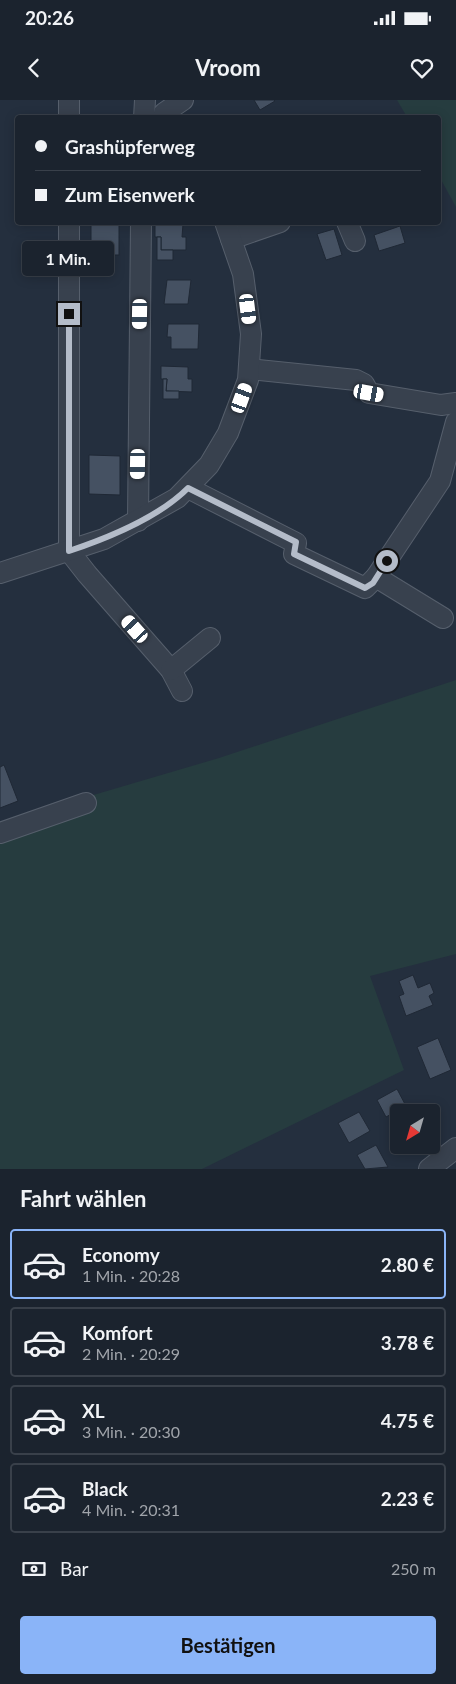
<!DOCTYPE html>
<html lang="de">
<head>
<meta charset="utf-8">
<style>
  :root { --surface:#1b232e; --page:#242b36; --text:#f1f3f6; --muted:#a0a4aa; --line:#39404a; --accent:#8ab4f8 }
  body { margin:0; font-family:Lato,sans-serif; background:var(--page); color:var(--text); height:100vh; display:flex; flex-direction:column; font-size:19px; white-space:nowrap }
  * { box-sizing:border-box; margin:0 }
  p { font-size:16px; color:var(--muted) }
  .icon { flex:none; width:28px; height:28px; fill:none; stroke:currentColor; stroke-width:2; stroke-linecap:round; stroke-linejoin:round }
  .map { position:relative; height:1069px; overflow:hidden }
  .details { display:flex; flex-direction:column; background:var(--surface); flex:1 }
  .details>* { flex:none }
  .banner { position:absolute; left:15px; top:15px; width:426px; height:110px; border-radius:5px; box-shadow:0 2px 12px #0003,0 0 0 1px var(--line); display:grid; align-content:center; height:110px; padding:0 20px; background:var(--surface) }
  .needle { width:32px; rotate:217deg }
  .buttons { position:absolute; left:390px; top:1004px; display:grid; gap:10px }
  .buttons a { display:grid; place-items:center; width:50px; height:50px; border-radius:5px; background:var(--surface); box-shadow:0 2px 12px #0003,0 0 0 1px var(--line); font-size:25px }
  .end { position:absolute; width:22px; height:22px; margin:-11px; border:6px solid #b4bcc9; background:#111; box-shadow:0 0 0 2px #111 }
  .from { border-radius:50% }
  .bubble { position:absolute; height:35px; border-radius:5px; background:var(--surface); box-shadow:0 2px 12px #0003,0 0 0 1px var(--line); font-size:16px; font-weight:700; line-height:35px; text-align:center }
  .car { position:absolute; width:15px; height:30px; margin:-15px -8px; border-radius:6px; box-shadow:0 0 4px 1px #0007; background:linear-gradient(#fff 24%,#345 0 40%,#fff 0 76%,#345 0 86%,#fff 0) }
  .banner b { display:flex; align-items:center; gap:18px; height:48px; font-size:19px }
  .banner b+b { border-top:1px solid var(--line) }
  .banner i { width:12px; height:12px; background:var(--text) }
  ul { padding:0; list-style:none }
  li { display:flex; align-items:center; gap:15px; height:70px; margin:0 10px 8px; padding:0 10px; border:2px solid var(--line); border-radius:5px }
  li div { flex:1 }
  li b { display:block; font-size:19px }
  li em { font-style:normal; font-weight:700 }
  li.active { border-color:var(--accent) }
  li>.icon { width:45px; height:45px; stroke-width:1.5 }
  h2 { padding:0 20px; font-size:22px; line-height:60px }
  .pay { display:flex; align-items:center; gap:12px; height:55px; padding:0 20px; font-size:19px }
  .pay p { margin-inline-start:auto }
  .action { display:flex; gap:10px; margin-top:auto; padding:10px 20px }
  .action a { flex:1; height:58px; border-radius:5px; background:var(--accent); color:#111; font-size:20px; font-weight:700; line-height:58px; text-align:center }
  .status { display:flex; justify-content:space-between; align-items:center; height:35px; padding:0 25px; background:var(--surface); direction:ltr }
  .status svg { height:14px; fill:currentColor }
  header { display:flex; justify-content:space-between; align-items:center; height:65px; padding:0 20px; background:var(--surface); font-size:22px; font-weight:700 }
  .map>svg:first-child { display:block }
</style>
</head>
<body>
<div class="status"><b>20:26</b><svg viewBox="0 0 49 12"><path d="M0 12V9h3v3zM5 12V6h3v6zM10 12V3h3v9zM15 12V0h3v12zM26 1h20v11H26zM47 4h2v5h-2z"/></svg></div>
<header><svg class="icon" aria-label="back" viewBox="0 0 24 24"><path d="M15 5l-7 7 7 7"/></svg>Vroom<svg class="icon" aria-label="heart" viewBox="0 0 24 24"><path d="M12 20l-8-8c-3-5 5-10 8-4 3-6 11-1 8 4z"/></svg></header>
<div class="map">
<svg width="456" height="1069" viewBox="0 0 456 1069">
  <rect width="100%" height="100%" fill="#242f3e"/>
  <g fill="#263c3f">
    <polygon points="397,0 456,0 456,107 439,76 439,18 407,17"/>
    <polygon points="456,580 456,854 370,876 404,970 202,1069 0,1069 0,740 46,709 219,658"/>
  </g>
  <g fill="#455162" stroke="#1f2835">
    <polygon points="254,0 274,0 275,1 260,10"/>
    <polygon points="155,124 183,124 182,137 186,137 186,150 161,150 161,137 155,137"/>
    <rect x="91" y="125" width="28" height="30"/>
    <polygon points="400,126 405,143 379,151 374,135"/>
    <polygon points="334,129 342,155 326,160 317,134"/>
    <polygon points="157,137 161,137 161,150 173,150 173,160 157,160"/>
    <polygon points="167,180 191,180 188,204 164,204"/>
    <polygon points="168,224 199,224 198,249 171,249 171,237 167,237"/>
    <polygon points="161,266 188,267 188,279 192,279 192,292 166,291 167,279 161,279"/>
    <polygon points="163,279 167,279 166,291 179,291 179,299 163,299"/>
    <polygon points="89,355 120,356 120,395 89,394"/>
    <polygon points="4,665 18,701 0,708 0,667"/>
    <polygon points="413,875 418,888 430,883 434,893 429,896 433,905 406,916 399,896 404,894 399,881"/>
    <polygon points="438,938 451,970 430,979 417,947"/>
    <polygon points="397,989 406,1006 386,1017 377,1000"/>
    <polygon points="359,1012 370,1031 349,1043 338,1023"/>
    <polygon points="376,1045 388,1067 365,1069 357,1055"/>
  </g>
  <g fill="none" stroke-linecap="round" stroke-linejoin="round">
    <g stroke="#565f6c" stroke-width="22">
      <g id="minor">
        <polyline points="69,0 69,18"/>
        <polyline points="164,13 183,0"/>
        <polyline points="144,18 145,0"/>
        <polyline points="69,122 69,451 87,474 171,570 182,591"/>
        <polyline points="347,122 355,141"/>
        <polyline points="231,139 280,122"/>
        <polyline points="249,269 356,280 364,284 369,293 441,305 456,303"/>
        <polyline points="188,388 296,443 294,454 365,488 376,477"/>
        <polyline points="138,421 141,122"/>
        <polyline points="0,473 104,439 177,398 209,365 228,333 248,280 251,234 243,174 225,122"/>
        <polyline points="443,518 376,477 440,381 456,322"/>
        <polyline points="171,570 210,538"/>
        <polyline points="0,733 86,703"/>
        <polyline points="429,1069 456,1048"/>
      </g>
    </g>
    <use href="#minor" stroke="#38414e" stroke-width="20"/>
  </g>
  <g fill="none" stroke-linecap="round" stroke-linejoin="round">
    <path stroke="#b4bcc9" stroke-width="6" d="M 69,214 L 69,451 C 108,438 159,417 188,388 L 296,442 L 294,454 L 365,488 L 373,483 L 387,461"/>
  </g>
</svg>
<div class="buttons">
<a><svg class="needle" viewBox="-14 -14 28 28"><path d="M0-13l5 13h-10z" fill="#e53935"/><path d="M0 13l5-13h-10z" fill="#a0a4aa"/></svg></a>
</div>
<i class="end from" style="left:387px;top:461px"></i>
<i class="end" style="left:69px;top:214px"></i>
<div class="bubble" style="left:22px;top:141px;width:92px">1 Min.</div>
<i class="car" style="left:248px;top:209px;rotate:173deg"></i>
<i class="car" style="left:140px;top:214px;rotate:181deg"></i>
<i class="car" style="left:369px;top:293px;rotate:100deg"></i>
<i class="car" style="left:242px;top:298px;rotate:20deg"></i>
<i class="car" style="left:138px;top:364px;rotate:181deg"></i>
<i class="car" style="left:135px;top:529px;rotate:318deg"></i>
<div class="banner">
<b><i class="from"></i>Grashüpferweg</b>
<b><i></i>Zum Eisenwerk</b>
</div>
</div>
<section class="details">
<h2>Fahrt wählen</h2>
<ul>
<li class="active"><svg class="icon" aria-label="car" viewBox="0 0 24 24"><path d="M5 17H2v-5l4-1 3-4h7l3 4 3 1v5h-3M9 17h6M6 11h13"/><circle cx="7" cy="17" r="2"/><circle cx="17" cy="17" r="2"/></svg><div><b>Economy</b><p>1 Min. · 20:28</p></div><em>2.80 €</em></li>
<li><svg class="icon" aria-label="car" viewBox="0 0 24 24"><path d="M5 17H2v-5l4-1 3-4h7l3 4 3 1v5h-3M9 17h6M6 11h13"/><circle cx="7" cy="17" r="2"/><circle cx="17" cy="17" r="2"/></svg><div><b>Komfort</b><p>2 Min. · 20:29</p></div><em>3.78 €</em></li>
<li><svg class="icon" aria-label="car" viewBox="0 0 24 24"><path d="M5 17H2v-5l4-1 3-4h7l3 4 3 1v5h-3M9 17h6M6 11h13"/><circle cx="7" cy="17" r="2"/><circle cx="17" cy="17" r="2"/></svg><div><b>XL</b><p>3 Min. · 20:30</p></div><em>4.75 €</em></li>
<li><svg class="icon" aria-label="car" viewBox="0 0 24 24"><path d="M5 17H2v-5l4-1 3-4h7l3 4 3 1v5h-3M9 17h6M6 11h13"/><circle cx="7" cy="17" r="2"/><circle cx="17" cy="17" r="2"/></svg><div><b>Black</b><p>4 Min. · 20:31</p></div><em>2.23 €</em></li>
</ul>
<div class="pay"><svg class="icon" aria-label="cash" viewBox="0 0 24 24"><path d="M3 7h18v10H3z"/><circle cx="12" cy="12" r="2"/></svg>Bar<p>250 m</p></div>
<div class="action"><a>Bestätigen</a></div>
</section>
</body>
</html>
